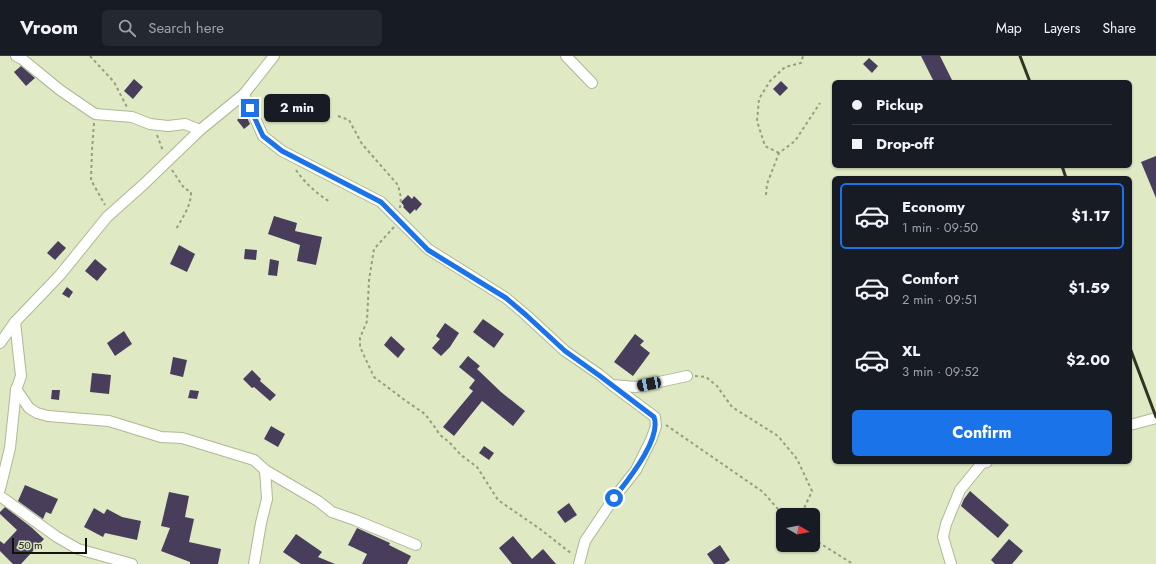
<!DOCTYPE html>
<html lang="en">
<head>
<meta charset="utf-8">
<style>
  :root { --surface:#171b24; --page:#242831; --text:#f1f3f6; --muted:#9ea1a6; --line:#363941; --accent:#1a73e8 }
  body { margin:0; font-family:Jost,sans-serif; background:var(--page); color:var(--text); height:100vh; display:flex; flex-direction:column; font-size:15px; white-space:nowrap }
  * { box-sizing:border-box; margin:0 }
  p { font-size:13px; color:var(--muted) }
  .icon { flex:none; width:22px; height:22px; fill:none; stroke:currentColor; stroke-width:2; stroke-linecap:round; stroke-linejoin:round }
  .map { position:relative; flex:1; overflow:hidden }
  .drawer { position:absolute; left:832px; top:120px; width:300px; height:288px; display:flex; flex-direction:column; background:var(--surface); border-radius:6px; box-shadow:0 1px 3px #0004 }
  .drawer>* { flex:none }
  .top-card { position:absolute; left:832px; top:24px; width:300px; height:88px; border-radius:6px; box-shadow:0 1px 3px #0004; display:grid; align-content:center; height:88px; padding:0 20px; background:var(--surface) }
  .needle { width:26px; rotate:100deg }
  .fabs { position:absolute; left:776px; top:452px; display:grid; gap:8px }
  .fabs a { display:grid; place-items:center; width:44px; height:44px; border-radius:6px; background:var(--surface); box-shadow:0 1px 3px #0004; font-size:20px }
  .scale { position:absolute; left:12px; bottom:10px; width:75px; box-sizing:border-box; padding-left:4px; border:2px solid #101307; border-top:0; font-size:11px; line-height:14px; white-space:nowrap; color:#101307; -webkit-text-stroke:3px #dfe9c4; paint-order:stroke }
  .end { position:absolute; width:18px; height:18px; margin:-9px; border:5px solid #1a73e8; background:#fff; box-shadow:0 0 0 2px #fff }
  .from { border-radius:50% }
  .bubble { position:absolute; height:28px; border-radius:6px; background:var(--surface); box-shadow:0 1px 3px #0004; font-size:13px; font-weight:700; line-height:28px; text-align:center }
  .car { position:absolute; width:12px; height:24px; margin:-12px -6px; border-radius:5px; box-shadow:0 0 3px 1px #0007; background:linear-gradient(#222 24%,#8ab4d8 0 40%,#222 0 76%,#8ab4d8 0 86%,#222 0) }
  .top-card b { display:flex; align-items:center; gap:14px; height:38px; font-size:15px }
  .top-card b+b { border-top:1px solid var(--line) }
  .top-card i { width:10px; height:10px; background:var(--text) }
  ul { padding:7px 0 0; list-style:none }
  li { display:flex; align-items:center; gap:12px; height:66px; margin:0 8px 6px; padding:0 12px; border:2px solid transparent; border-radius:6px }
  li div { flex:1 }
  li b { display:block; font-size:15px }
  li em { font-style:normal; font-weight:700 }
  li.selected { border-color:var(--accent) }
  li>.icon { width:36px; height:36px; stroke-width:1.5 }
  .primary-button { display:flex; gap:8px; margin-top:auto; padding:8px 20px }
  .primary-button a { flex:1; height:46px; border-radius:6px; background:var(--accent); color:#fff; font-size:16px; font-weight:700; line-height:46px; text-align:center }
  header { display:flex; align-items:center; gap:24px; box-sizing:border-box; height:56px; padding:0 20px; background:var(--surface); border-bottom:1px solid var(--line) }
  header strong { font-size:19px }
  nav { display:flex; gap:22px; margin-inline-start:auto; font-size:14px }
  .search { width:280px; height:36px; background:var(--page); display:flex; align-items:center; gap:10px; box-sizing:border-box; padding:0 14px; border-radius:6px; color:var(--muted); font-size:15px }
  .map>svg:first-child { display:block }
</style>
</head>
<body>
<header>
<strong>Vroom</strong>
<div class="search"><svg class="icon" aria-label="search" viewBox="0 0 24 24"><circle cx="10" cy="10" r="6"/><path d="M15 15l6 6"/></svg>Search here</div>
<nav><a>Map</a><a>Layers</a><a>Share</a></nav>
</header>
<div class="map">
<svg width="1156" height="508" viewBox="0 0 1156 508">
  <rect width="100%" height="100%" fill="#dfe9c4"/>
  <g fill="#483e5b">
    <polygon points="921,0 940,0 953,26 934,26"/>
    <polygon points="869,2 878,10 872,17 863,8"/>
    <polygon points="21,10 35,22 26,30 14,16"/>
    <polygon points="134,23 143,31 133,43 124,35"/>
    <polygon points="781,25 788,32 780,40 773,33"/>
    <polygon points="245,57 250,68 244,73 237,64"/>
    <polygon points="1156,100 1156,142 1141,106"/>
    <polygon points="408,139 412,143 414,140 422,148 416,155 415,153 410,158 403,151 404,150 401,146"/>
    <polygon points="274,160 297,167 295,175 322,181 316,209 297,205 300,189 268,178"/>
    <polygon points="58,185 66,192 55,204 47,197"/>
    <polygon points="179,189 195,198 187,216 170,208"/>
    <polygon points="245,193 257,194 256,204 244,203"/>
    <polygon points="95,203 107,213 97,225 85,215"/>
    <polygon points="270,203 279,205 277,220 268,219"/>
    <polygon points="67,231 73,236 69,242 62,238"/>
    <polygon points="483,263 504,278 494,292 473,276"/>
    <polygon points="445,267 459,277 450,291 441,300 432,292 440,283 436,280"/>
    <polygon points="124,275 132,288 115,300 107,287"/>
    <polygon points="635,278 644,285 640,289 650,297 633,320 614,306"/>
    <polygon points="391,280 405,293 398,302 384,289"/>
    <polygon points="468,300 480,310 477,313 501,336 525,355 513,370 482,345 454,380 443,371 473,335 469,332 475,324 459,311"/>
    <polygon points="173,301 187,304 183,321 170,318"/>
    <polygon points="252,314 261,323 260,325 276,339 270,345 254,331 252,332 243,323"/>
    <polygon points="92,317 111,319 109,338 90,336"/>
    <polygon points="52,334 60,334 59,344 51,343"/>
    <polygon points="190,334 199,335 197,343 188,342"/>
    <polygon points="271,370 285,378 278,391 264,383"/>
    <polygon points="484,390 494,397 489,404 479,397"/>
    <polygon points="25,429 58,443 51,458 46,456 43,463 18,445"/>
    <polygon points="970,435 1009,469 998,482 961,450 964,443"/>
    <polygon points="169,436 189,440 185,461 194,463 189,486 221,493 218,508 190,508 190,506 161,495 170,472 161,470"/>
    <polygon points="569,447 577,459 565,467 557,456"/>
    <polygon points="5,451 31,471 44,483 21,508 13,508 0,495 0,485 4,488 17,474 0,458 0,456"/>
    <polygon points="94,452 104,458 107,453 122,461 141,465 137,484 105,477 103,481 84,471"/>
    <polygon points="357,472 390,487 389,489 411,500 407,508 362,508 367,498 348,489"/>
    <polygon points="296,478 322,496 318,501 335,508 301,508 283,496"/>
    <polygon points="513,480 532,503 543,493 556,508 512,508 499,492"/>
    <polygon points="1009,483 1023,495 1012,508 995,508 991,504"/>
    <polygon points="720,489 730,504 724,508 714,508 707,498"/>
  </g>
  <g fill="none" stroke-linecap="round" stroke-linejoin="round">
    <g stroke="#aeb894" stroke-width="12">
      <g id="street">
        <polyline points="16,0 22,3 60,34 95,58 132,61 150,68 168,70 185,68 200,74"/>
        <polyline points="566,0 592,27"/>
        <polyline points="244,38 263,80 282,95 381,146 428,193 506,242 526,259 565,295 600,319 612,329 636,331 687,320"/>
        <polyline points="0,287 15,266 60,219 107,161 144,128 200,74 244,38 274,0"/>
        <polyline points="16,333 29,352 37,357 48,360 109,365 161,381 182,382 254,404 265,414 318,445 332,456 355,464 416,489"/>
        <polyline points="1130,369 1156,362"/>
        <polyline points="0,433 10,392 16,334 21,320 15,266"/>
        <polyline points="0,440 57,481 78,493 132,508"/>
        <polyline points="254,508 261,467 267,443 265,414"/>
        <polyline points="579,508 585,485 614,442 636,414 651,384 656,370 655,361 612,329"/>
        <polyline points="951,508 943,481 946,468 960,434 982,407 987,406"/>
      </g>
    </g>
    <g stroke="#969e82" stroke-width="2" stroke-dasharray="3 3" stroke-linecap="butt">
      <polyline points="90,0 114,26 127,51"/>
      <polyline points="338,60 349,64 362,88 398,129 401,142 400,152"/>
      <polyline points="94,67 92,94 91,124 105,149"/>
      <polyline points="157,79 163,95"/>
      <polyline points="779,97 765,90 757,65 759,43 770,25 785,11 801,7 803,0"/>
      <path d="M 172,114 L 184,132 L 191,136 C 191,150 183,161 176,173"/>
      <path d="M 296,114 C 305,127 316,137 330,146"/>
      <polyline points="766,139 767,128 779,97 795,85 820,47"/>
      <polyline points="394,171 374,193 369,224 367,265 360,282 360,291 374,321 406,345 425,358 434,370 440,379 449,386 461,399 477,411 498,444 540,473 572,498"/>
      <polyline points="695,320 706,321 717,330 732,351 778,380 797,403 812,435 801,459"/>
      <polyline points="666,369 763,436 783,459"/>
      <polyline points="813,483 853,508"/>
    </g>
    <use href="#street" stroke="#fff" stroke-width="10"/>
    <g stroke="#303424" stroke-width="3">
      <polyline points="1020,0 1030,26"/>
      <polyline points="1062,110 1066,122"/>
      <polyline points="1130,292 1156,361"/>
    </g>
  </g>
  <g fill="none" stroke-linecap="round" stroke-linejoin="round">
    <path stroke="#1a73e8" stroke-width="5" d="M 250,52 L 263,80 L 282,95 L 381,146 L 428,194 L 506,242 L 526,259 L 565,295 L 600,320 L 654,361 C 662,383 627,425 614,442"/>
  </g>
</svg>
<div class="fabs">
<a><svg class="needle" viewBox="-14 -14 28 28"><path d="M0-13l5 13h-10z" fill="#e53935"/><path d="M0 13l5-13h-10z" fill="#9ea1a6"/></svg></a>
</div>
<div class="scale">50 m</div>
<i class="end from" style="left:614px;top:442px"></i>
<i class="end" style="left:250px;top:52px"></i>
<div class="bubble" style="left:264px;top:38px;width:66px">2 min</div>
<i class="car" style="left:649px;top:328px;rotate:259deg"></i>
<div class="top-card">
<b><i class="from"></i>Pickup</b>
<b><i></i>Drop-off</b>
</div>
<section class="drawer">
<ul>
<li class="selected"><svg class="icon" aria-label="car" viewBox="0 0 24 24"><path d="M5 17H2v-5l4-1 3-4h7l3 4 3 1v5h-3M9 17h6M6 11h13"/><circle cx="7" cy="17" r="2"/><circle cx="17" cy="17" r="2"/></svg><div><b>Economy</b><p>1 min · 09:50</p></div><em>$1.17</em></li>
<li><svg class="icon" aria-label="car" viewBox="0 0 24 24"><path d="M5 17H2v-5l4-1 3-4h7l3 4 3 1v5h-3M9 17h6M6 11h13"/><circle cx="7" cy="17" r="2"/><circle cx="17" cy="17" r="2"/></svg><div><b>Comfort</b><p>2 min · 09:51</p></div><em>$1.59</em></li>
<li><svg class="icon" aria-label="car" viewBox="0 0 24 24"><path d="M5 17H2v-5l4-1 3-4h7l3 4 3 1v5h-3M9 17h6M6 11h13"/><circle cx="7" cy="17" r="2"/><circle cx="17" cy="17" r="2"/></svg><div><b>XL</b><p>3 min · 09:52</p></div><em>$2.00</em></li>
</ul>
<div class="primary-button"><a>Confirm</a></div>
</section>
</div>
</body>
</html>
